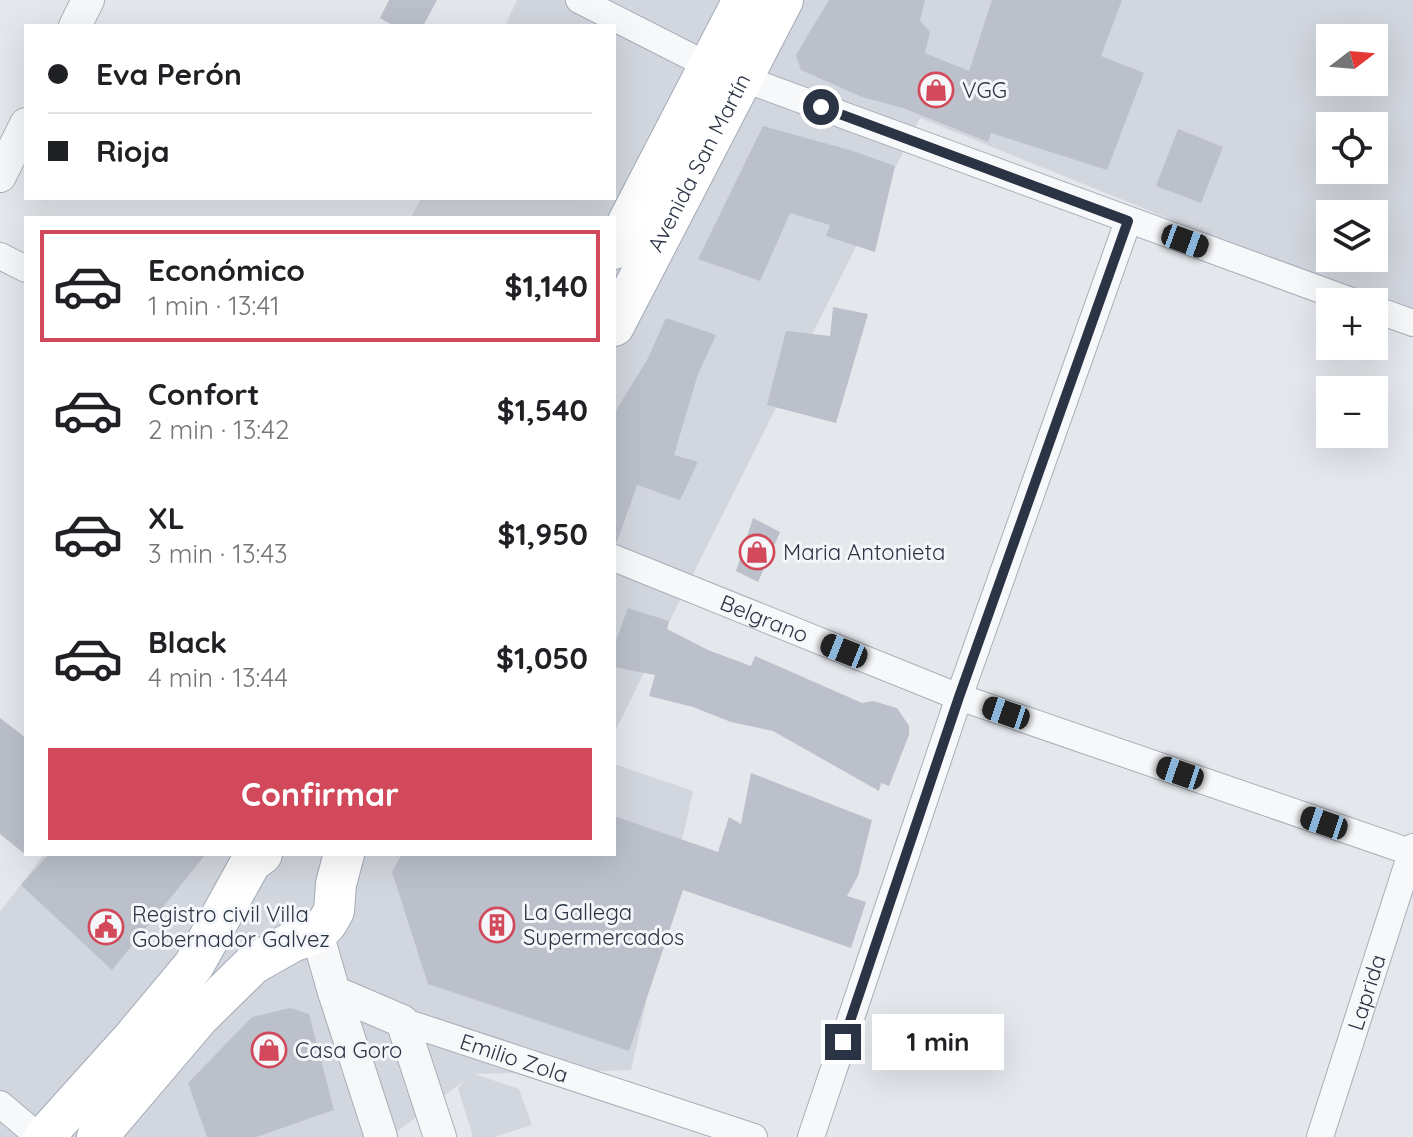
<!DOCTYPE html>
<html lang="es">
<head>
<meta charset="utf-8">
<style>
  :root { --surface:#fff; --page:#f2f2f2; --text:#202124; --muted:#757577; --line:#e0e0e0; --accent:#d1495b }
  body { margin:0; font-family:Quicksand,sans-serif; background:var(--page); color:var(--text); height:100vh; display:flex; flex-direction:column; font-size:30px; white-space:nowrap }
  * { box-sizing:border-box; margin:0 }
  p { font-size:26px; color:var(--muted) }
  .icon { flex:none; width:44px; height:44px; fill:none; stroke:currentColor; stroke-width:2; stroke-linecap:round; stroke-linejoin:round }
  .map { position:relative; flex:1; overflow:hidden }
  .side { position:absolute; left:24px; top:216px; width:592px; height:640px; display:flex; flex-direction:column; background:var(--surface); border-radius:0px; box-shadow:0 8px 32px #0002 }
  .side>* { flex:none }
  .hud { position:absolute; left:24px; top:24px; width:592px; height:176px; border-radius:0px; box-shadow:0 8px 32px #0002; display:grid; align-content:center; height:176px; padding:0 24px; background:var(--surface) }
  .needle { width:52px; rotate:74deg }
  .fabs { position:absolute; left:1316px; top:24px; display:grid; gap:16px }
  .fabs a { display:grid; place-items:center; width:72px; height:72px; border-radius:0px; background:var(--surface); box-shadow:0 8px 32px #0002; font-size:40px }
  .end { position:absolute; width:36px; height:36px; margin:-18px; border:10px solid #2b3445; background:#fff; box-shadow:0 0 0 4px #fff }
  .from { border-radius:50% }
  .bubble { position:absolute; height:56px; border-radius:0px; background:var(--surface); box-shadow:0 8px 32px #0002; font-size:26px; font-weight:700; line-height:56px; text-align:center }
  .car { position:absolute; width:24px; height:48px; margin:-24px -12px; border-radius:10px; box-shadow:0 0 6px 2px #0007; background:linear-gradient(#222 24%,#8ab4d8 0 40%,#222 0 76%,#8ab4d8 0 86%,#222 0) }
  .hud b { display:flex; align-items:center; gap:28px; height:76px; font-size:30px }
  .hud b+b { border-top:2px solid var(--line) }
  .hud i { width:20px; height:20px; background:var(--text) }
  ul { padding:14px 0 0; list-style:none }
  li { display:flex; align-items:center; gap:24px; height:112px; margin:0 16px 12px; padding:0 8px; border:4px solid transparent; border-radius:0px }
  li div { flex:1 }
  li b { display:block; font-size:30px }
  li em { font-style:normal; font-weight:700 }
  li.selected { border-color:var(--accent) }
  li>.icon { width:72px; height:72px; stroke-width:1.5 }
  .button { display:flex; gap:16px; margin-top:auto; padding:16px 24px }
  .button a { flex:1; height:92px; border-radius:0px; background:var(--accent); color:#fff; font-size:32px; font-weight:700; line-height:92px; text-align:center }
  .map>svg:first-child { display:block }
</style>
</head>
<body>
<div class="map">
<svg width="1413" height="1137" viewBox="0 0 1413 1137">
  <rect width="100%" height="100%" fill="#e4e7ec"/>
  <g fill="#d2d6de" fill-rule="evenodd">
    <path d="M 517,0 L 1413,0 L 1413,317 L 920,118 L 614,733 L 614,218 L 411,218 L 421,198 L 614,198 L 614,26 L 505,26 ZM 1330,38 L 1374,38 L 1374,82 L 1330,82 ZM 1330,126 L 1374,126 L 1374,170 L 1330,170 ZM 1330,214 L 1374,214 L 1374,258 L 1330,258 Z"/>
    <polygon points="614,764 693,791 631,1070 475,1074 519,1089 532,1125 494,1137 473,1137 458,1088 466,1079 390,1137 0,1137 0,912 44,854 614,854"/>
  </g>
  <g fill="#bbc0ca">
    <polygon points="389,0 437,0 423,26 394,26 380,18"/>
    <polygon points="829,0 925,0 920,21 930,32 925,53 969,71 992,0 1122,0 1101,56 1144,73 1107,170 991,133 988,142 903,108 862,97 801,70 796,55"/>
    <polygon points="763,126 853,151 895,166 875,252 826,236 830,225 790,213 760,281 698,259"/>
    <polygon points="1178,129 1223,147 1201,203 1156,186"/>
    <polygon points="833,307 868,314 836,423 767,405 786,331 830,336"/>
    <polygon points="666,318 716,335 698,374 674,455 698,462 680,500 637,485 617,542 614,542 614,414 647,360"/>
    <polygon points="753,518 780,532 758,582 736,571"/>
    <polygon points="628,608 669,621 667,629 708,650 751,666 755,656 862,703 873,701 897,708 909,726 909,735 889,786 881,783 879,791 773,731 731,722 693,707 649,696 655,675 614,667 614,646"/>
    <polygon points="0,718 26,738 26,855 0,834"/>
    <polygon points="751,773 872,820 858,876 847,896 866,902 851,948 683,890 629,1051 428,984 392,872 402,854 614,854 614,816 718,852 729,817 741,824"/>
    <polygon points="49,854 206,854 112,970 21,885"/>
    <polygon points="290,1008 309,1014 334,1110 256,1137 207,1137 188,1083 252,1017"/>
  </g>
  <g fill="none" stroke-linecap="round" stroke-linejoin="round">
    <g stroke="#a9aeb7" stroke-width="28">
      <g id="minor">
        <polyline points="579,0 709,66 1354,302"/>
        <polyline points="0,256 26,269"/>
        <polyline points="1374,309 1413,323"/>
        <path id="s1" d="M 614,558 L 959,697 L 1413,853"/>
        <path id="s2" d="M 402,1021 L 754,1137"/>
        <polyline points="0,1104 39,1137"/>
        <polyline points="811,1137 959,697 1128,221"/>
        <path id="s3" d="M 1320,1137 L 1413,847"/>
      </g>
    </g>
    <g stroke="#a9aeb7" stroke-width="34">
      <g id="tertiary">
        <polyline points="75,26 88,0"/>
        <polyline points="0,176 26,124"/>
        <polyline points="317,933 334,992 402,1021 440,1137"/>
        <polyline points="334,992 381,1137"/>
      </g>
    </g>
    <g stroke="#a3abb8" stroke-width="42">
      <g id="primary">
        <polyline points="614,249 743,0"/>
        <path id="s4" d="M 614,326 L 783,0"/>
        <polyline points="44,1137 133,1038 194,965 251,862 262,854"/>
        <polyline points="97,1137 199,1017 253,964 292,942 317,933 327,923 334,911 336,884 344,854"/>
      </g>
    </g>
    <use href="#minor" stroke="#f7f8fa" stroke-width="26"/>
    <use href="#tertiary" stroke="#f7f8fa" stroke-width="32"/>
    <use href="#primary" stroke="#fff" stroke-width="40"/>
  </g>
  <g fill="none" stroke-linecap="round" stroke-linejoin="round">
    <polyline stroke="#2b3445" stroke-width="10" points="821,107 1128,221 959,697 843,1042"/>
  </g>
  <defs>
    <g id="shop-ring" transform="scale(1.8)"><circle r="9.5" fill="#f4f6f9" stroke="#d1495b" stroke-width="1.5"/><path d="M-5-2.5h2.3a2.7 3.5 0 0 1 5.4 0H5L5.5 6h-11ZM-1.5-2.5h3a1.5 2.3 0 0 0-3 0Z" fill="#d1495b"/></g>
    <g id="building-ring" transform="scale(1.8)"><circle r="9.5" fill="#f4f6f9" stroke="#d1495b" stroke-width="1.5"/><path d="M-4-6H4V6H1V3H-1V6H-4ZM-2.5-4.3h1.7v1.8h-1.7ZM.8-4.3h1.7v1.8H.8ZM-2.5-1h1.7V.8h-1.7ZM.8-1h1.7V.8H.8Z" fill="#d1495b"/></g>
    <g id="civic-ring" transform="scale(1.8)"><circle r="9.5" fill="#f4f6f9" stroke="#d1495b" stroke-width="1.5"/><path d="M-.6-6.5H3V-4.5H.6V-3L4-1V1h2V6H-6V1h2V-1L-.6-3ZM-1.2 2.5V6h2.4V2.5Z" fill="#d1495b"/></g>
  </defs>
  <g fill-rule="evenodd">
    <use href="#shop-ring" x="936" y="90"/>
    <use href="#shop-ring" x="757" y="552"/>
    <use href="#building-ring" x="497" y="925"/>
    <use href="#civic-ring" x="106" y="927"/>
    <use href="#shop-ring" x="269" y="1050"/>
  </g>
  <g text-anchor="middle" stroke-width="6" stroke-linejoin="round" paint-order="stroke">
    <g font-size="22" fill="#2b3445" stroke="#f4f6f9" text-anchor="start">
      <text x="962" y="98">VGG</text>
      <text x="783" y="560">Maria Antonieta</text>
      <text x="523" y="920">La Gallega<tspan x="523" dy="25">Supermercados</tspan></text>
      <text x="132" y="922">Registro civil Villa<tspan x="132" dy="25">Gobernador Galvez</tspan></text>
      <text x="295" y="1058">Casa Goro</text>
    </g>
    <g font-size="22" fill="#2b3445" stroke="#f4f6f9">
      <text dy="8" stroke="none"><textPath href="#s4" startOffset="184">Avenida San Martín</textPath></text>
      <text dy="8" stroke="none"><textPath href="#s1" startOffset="162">Belgrano</textPath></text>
      <text dy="8" stroke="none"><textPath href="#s3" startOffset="152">Laprida</textPath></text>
      <text dy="8" stroke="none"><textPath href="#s2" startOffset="118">Emilio Zola</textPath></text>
    </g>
  </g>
</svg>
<div class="fabs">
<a><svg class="needle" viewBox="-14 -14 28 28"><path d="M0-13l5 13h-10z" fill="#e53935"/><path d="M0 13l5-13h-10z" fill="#757577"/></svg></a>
<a><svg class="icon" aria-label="locate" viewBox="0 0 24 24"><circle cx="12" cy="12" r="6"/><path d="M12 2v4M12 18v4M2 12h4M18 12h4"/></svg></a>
<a><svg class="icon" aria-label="layers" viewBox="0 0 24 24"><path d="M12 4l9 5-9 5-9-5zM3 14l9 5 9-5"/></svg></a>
<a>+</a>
<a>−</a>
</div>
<i class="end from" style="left:821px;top:107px"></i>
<i class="end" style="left:843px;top:1042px"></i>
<div class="bubble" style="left:872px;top:1014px;width:132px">1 min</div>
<i class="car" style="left:1185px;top:241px;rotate:110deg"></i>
<i class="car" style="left:844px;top:651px;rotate:292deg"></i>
<i class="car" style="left:1006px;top:713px;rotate:289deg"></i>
<i class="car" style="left:1180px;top:773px;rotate:289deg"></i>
<i class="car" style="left:1324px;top:823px;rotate:289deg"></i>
<div class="hud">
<b><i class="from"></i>Eva Perón</b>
<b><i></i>Rioja</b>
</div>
<section class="side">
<ul>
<li class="selected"><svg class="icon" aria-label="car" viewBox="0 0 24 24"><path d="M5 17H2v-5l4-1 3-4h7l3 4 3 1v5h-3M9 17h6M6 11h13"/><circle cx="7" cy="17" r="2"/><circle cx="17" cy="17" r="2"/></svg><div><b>Económico</b><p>1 min · 13:41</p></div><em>$1,140</em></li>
<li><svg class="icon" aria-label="car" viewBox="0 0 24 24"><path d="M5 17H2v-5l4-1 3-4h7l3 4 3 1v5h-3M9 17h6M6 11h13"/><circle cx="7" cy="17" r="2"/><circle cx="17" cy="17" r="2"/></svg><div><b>Confort</b><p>2 min · 13:42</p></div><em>$1,540</em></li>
<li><svg class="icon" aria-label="car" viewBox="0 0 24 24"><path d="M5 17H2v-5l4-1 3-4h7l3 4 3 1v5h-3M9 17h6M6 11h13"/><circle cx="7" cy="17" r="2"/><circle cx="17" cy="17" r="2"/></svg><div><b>XL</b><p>3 min · 13:43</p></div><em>$1,950</em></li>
<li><svg class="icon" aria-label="car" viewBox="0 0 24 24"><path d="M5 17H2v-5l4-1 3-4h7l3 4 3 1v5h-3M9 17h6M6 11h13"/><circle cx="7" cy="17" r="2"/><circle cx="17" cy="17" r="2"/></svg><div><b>Black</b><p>4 min · 13:44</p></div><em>$1,050</em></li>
</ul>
<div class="button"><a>Confirmar</a></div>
</section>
</div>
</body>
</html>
